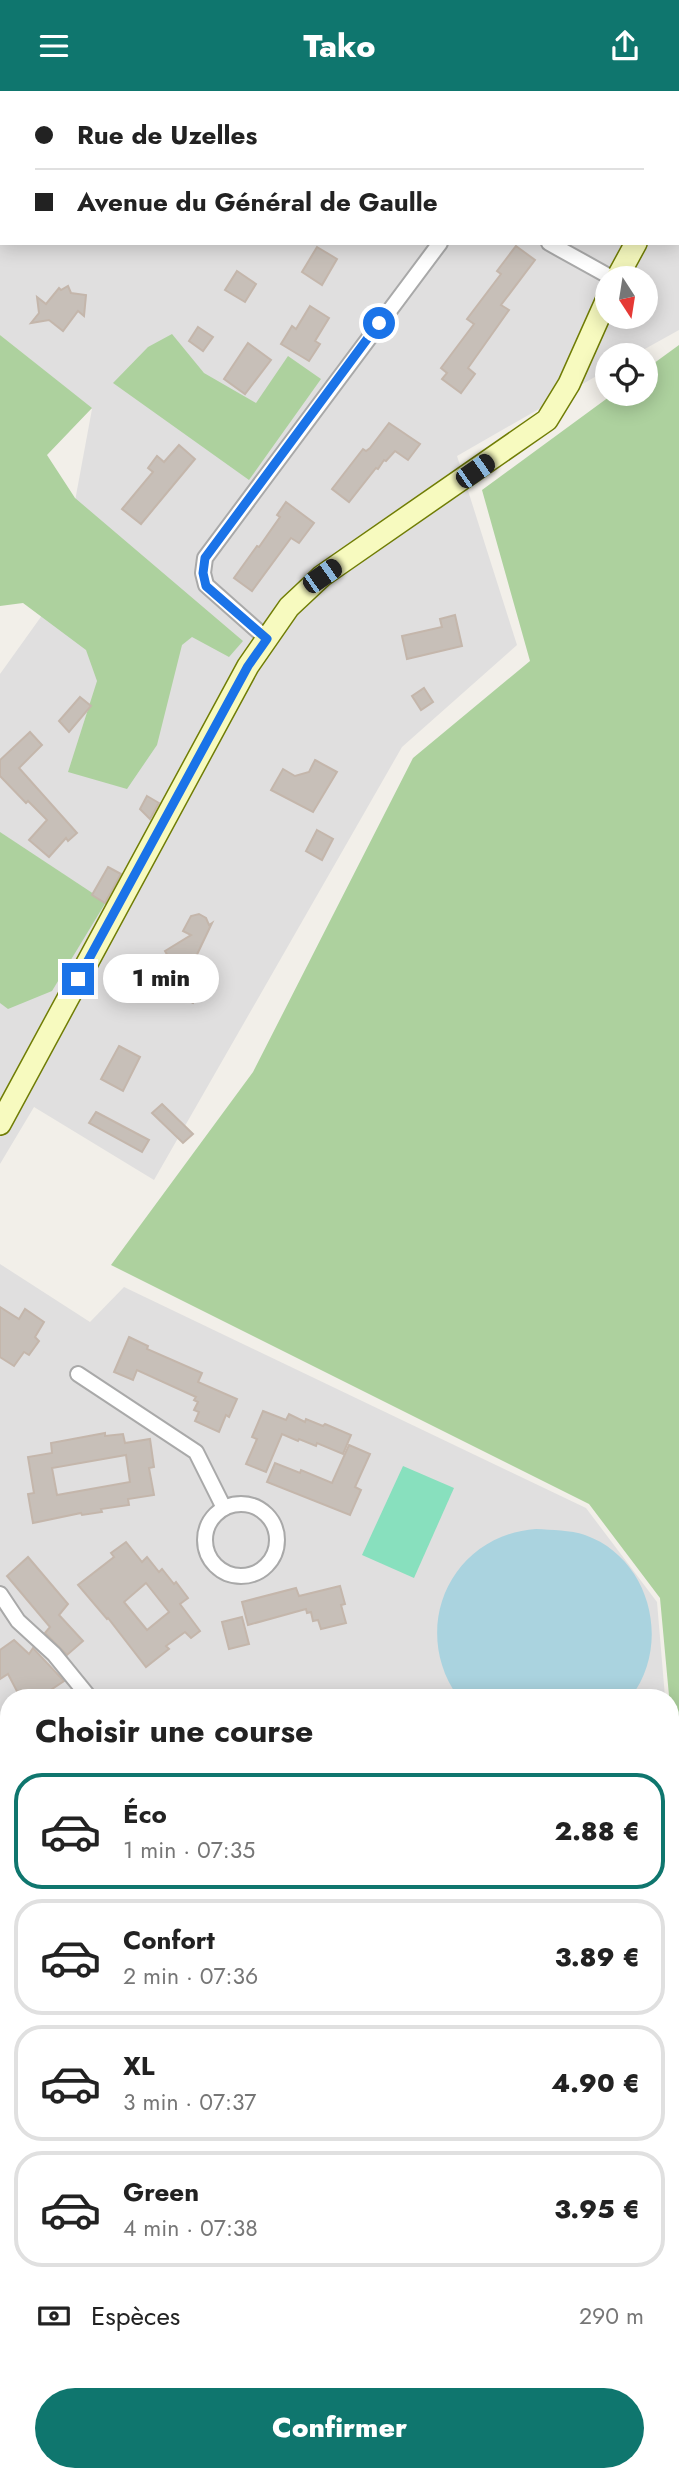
<!DOCTYPE html>
<html lang="fr">
<head>
<meta charset="utf-8">
<style>
  :root { --surface:#fff; --page:#f6f6f6; --text:#222; --muted:#767676; --line:#e0e0e0; --accent:#0f766e }
  body { margin:0; font-family:Jost,sans-serif; background:var(--page); color:var(--text); height:100vh; display:flex; flex-direction:column; font-size:26px; white-space:nowrap }
  * { box-sizing:border-box; margin:0 }
  p { font-size:23px; color:var(--muted) }
  .icon { flex:none; width:38px; height:38px; fill:none; stroke:currentColor; stroke-width:2; stroke-linecap:round; stroke-linejoin:round }
  .map { position:relative; flex:1; overflow:hidden }
  .side { position:absolute; left:0px; top:1598px; width:679px; height:793px; display:flex; flex-direction:column; background:var(--surface); border-radius:28px 28px 0 0; box-shadow:0 4px 18px #0003 }
  .side>* { flex:none }
  .banner { position:absolute; left:0px; top:0px; width:679px; height:154px; box-shadow:0 4px 18px #0003; display:grid; align-content:center; height:154px; padding:0 35px; background:var(--surface) }
  .needle { width:46px; rotate:168deg }
  .buttons { position:absolute; left:595px; top:175px; display:grid; gap:14px }
  .buttons a { display:grid; place-items:center; width:63px; height:63px; border-radius:50%; background:var(--surface); box-shadow:0 4px 18px #0003; font-size:35px }
  .end { position:absolute; width:32px; height:32px; margin:-16px; border:9px solid #1a73e8; background:#fff; box-shadow:0 0 0 4px #fff }
  .from { border-radius:50% }
  .bubble { position:absolute; height:49px; border-radius:24px; background:var(--surface); box-shadow:0 4px 18px #0003; font-size:23px; font-weight:800; line-height:49px; text-align:center }
  .car { position:absolute; width:21px; height:42px; margin:-21px -10px; border-radius:9px; box-shadow:0 0 5px 2px #0007; background:linear-gradient(#222 24%,#8ab4d8 0 40%,#222 0 76%,#8ab4d8 0 86%,#222 0) }
  .banner b { display:flex; align-items:center; gap:24px; height:66px; font-size:26px }
  .banner b+b { border-top:2px solid var(--line) }
  .banner i { width:18px; height:18px; background:var(--text) }
  ul { padding:0; list-style:none }
  li { display:flex; align-items:center; gap:21px; height:116px; margin:0 14px 10px; padding:0 21px; border:4px solid var(--line); border-radius:28px }
  li div { flex:1 }
  li b { display:block; font-size:26px }
  li em { font-style:normal; font-weight:800 }
  li.selected { border-color:var(--accent) }
  li>.icon { width:63px; height:63px; stroke-width:1.5 }
  h2 { padding:0 35px; font-size:32px; line-height:84px }
  .pay { display:flex; align-items:center; gap:18px; height:77px; padding:0 35px; font-size:26px }
  .pay p { margin-inline-start:auto }
  .cta { display:flex; gap:14px; margin-top:auto; padding:14px 35px }
  .cta a { flex:1; height:80px; border-radius:42px; background:var(--accent); color:#fff; font-size:28px; font-weight:800; line-height:80px; text-align:center }
  header { display:flex; justify-content:space-between; align-items:center; height:91px; padding:0 35px; background:var(--accent); color:#fff; font-size:32px; font-weight:800 }
  .map>svg:first-child { display:block }
</style>
</head>
<body>
<header><svg class="icon" aria-label="menu" viewBox="0 0 24 24"><path d="M4 6h16M4 12h16M4 18h16"/></svg>Tako<svg class="icon" aria-label="share" viewBox="0 0 24 24"><path d="M12 15V3M7 8l5-5 5 5M5 13v7h14v-7"/></svg></header>
<div class="map">
<svg width="679" height="2389" viewBox="0 0 679 2389">
  <rect width="100%" height="100%" fill="#f2efe9"/>
  <g fill="#e0dfdf" fill-rule="evenodd">
    <path d="M 256,0 L 679,0 L 679,239 L 634,264 L 607,264 L 607,279 L 457,365 L 517,554 L 402,656 L 154,1089 L 34,1016 L 0,1073 L 0,583 L 58,502 L 92,318 L 0,244 L 0,133 L 2,152 L 677,152 L 677,2 L 255,2 ZM 607,187 L 646,187 L 646,226 L 607,226 Z"/>
    <polygon points="0,1173 90,1231 124,1196 586,1417 657,1511 665,1606 9,1606 9,2382 670,2382 670,1966 679,1976 679,2389 0,2389"/>
    <polygon points="670,1658 679,1750 679,1804 670,1883"/>
  </g>
  <g fill="#add19e">
    <polygon points="0,0 202,0 203,2 2,2 2,134"/>
    <polygon points="172,243 204,282 256,312 288,265 321,288 249,389 113,292 148,256"/>
    <polygon points="0,244 92,317 47,364 75,407 243,550 229,566 192,546 182,554 157,654 127,698 68,681 97,590 86,559 23,512 0,515"/>
    <polygon points="679,254 679,1713 674,1662 670,1664 670,1639 673,1648 660,1507 589,1413 111,1174 253,981 413,667 530,570 482,399 613,303 646,303 646,278"/>
    <polygon points="0,741 106,811 52,900 8,918 0,912"/>
    <polygon points="0,1700 9,1704 9,1737 0,1743"/>
    <polygon points="679,1835 679,1970 670,1960 670,1915"/>
    <polygon points="0,1892 9,1913 9,1976 0,1979"/>
  </g>
  <polygon fill="#aacbaf" points="389,2382 423,2382 429,2389 391,2389"/>
  <polygon fill="#88e0be" points="403,1375 454,1397 414,1487 362,1464"/>
  <path fill="#aad3df" d="M 536,1438 C 552,1439 570,1439 585,1444 C 650,1467 672,1552 631,1606 L 458,1606 C 409,1537 451,1444 536,1438 Z"/>
  <g fill="#c7bfb8" stroke="#c4b6ab" stroke-width="2" fill-rule="evenodd">
    <polygon points="516,155 535,169 501,214 509,219 468,277 475,283 461,302 442,288 447,282 441,277 474,233 467,228 501,183 497,180"/>
    <polygon points="317,156 337,168 322,194 302,181"/>
    <polygon points="237,180 256,193 245,211 225,199"/>
    <polygon points="68,195 71,202 86,204 84,225 78,220 63,240 49,229 31,232 39,222 37,206 46,213 59,197 61,199"/>
    <polygon points="310,215 329,227 315,250 320,253 309,270 281,253 292,235 296,238"/>
    <polygon points="198,236 213,246 203,260 189,250"/>
    <polygon points="248,252 271,269 245,303 224,288"/>
    <polygon points="389,332 420,353 408,369 395,360 386,370 384,369 378,378 376,377 349,411 332,398 363,358 366,360 370,357"/>
    <polygon points="179,354 195,368 141,433 122,418 153,381 148,377 157,365 164,371"/>
    <polygon points="286,411 314,432 299,452 291,447 252,500 234,487 257,455 259,456 280,426 277,424"/>
    <polygon points="455,524 462,555 407,568 402,545 442,536 440,528"/>
    <polygon points="424,597 433,611 421,619 412,605"/>
    <polygon points="80,606 91,615 69,641 59,630"/>
    <polygon points="30,641 42,654 19,677 77,742 68,750 66,747 49,766 29,749 47,729 28,710 26,712 0,685 0,669"/>
    <polygon points="315,669 337,681 313,721 271,699 283,678 295,685 309,681"/>
    <polygon points="147,705 159,712 150,728 140,718"/>
    <polygon points="317,739 333,748 322,769 306,760"/>
    <polygon points="108,776 121,783 105,812 92,804"/>
    <polygon points="199,823 206,827 209,834 212,832 192,874 198,884 195,891 202,895 193,912 173,902 181,887 165,860 191,844 183,840 191,825"/>
    <polygon points="119,955 140,966 123,1000 101,988"/>
    <polygon points="162,1013 193,1043 183,1052 152,1022"/>
    <polygon points="96,1021 149,1049 142,1061 89,1032"/>
    <polygon points="0,1216 19,1228 25,1218 44,1231 35,1246 39,1250 29,1264 24,1261 14,1275 0,1266"/>
    <polygon points="129,1246 148,1255 147,1258 202,1282 198,1291 237,1308 229,1326 226,1324 219,1341 195,1330 199,1321 194,1319 198,1311 194,1309 196,1306 137,1279 133,1289 114,1281"/>
    <polygon points="263,1320 286,1329 289,1323 305,1331 306,1328 323,1335 325,1333 351,1344 343,1363 317,1352 316,1355 299,1348 298,1350 282,1343 266,1381 246,1373 257,1348 252,1346"/>
    <path d="M 105,1342 L 105,1345 L 123,1343 L 125,1352 L 150,1348 L 154,1376 L 149,1377 L 154,1404 L 128,1408 L 129,1414 L 101,1418 L 102,1421 L 82,1424 L 81,1422 L 33,1432 L 28,1403 L 34,1402 L 28,1366 L 52,1362 L 51,1352 ZM 126,1364 L 130,1391 L 57,1404 L 52,1377 Z"/>
    <polygon points="349,1354 370,1363 355,1396 361,1399 350,1424 267,1391 275,1372 300,1382 301,1379 332,1392"/>
    <path d="M 126,1451 L 142,1471 L 147,1466 L 159,1481 L 162,1478 L 174,1493 L 176,1491 L 188,1507 L 180,1513 L 200,1540 L 191,1547 L 185,1541 L 166,1555 L 169,1558 L 146,1576 L 108,1527 L 107,1528 L 78,1494 L 114,1466 L 111,1462 ZM 146,1492 L 169,1521 L 147,1539 L 124,1511 Z"/>
    <polygon points="28,1466 68,1513 59,1524 83,1550 67,1564 45,1542 50,1536 7,1485"/>
    <polygon points="340,1495 345,1513 341,1514 346,1532 321,1538 318,1529 313,1530 311,1521 307,1522 306,1518 248,1534 242,1511 296,1497 299,1505"/>
    <polygon points="242,1526 249,1553 229,1558 222,1531"/>
    <polygon points="14,1549 29,1563 33,1557 64,1590 40,1606 20,1606 8,1583 0,1588 0,1559"/>
  </g>
  <g fill="none" stroke-linecap="round" stroke-linejoin="round">
    <g stroke="#a9a9a9" stroke-width="18">
      <g id="street">
        <polyline points="510,2 511,0"/>
        <polyline points="549,152 612,187"/>
        <polyline points="267,548 206,494 203,482 205,467 440,152"/>
        <polyline points="78,1283 196,1361 224,1417"/>
        <circle cx="241" cy="1449" r="36"/>
        <polyline points="0,1503 18,1530 54,1563 89,1606"/>
        <polyline points="670,2156 679,2150"/>
        <polyline points="0,2179 9,2176"/>
        <polyline points="670,2216 679,2229"/>
        <polyline points="570,2382 578,2389"/>
        <polyline points="230,2389 247,2382"/>
      </g>
    </g>
    <g stroke="#707d05" stroke-width="24">
      <g id="secondary">
        <polyline points="677,68 679,65"/>
        <polyline points="617,187 636,152"/>
        <polyline points="0,1033 248,575 289,516 322,485 547,329 569,293 607,208"/>
      </g>
    </g>
    <use href="#street" stroke="#fff" stroke-width="14"/>
    <use href="#secondary" stroke="#f7fabf" stroke-width="21"/>
  </g>
  <g fill="none" stroke-linecap="round" stroke-linejoin="round">
    <polyline stroke="#1a73e8" stroke-width="9" points="78,888 248,575 267,548 206,495 203,482 205,467 379,232"/>
  </g>
</svg>
<div class="buttons">
<a><svg class="needle" viewBox="-14 -14 28 28"><path d="M0-13l5 13h-10z" fill="#e53935"/><path d="M0 13l5-13h-10z" fill="#767676"/></svg></a>
<a><svg class="icon" aria-label="locate" viewBox="0 0 24 24"><circle cx="12" cy="12" r="6"/><path d="M12 2v4M12 18v4M2 12h4M18 12h4"/></svg></a>
</div>
<i class="end from" style="left:379px;top:232px"></i>
<i class="end" style="left:78px;top:888px"></i>
<div class="bubble" style="left:103px;top:863px;width:116px">1 min</div>
<i class="car" style="left:475px;top:380px;rotate:55deg"></i>
<i class="car" style="left:322px;top:485px;rotate:55deg"></i>
<div class="banner">
<b><i class="from"></i>Rue de Uzelles</b>
<b><i></i>Avenue du Général de Gaulle</b>
</div>
<section class="side">
<h2>Choisir une course</h2>
<ul>
<li class="selected"><svg class="icon" aria-label="car" viewBox="0 0 24 24"><path d="M5 17H2v-5l4-1 3-4h7l3 4 3 1v5h-3M9 17h6M6 11h13"/><circle cx="7" cy="17" r="2"/><circle cx="17" cy="17" r="2"/></svg><div><b>Éco</b><p>1 min · 07:35</p></div><em>2.88 €</em></li>
<li><svg class="icon" aria-label="car" viewBox="0 0 24 24"><path d="M5 17H2v-5l4-1 3-4h7l3 4 3 1v5h-3M9 17h6M6 11h13"/><circle cx="7" cy="17" r="2"/><circle cx="17" cy="17" r="2"/></svg><div><b>Confort</b><p>2 min · 07:36</p></div><em>3.89 €</em></li>
<li><svg class="icon" aria-label="car" viewBox="0 0 24 24"><path d="M5 17H2v-5l4-1 3-4h7l3 4 3 1v5h-3M9 17h6M6 11h13"/><circle cx="7" cy="17" r="2"/><circle cx="17" cy="17" r="2"/></svg><div><b>XL</b><p>3 min · 07:37</p></div><em>4.90 €</em></li>
<li><svg class="icon" aria-label="car" viewBox="0 0 24 24"><path d="M5 17H2v-5l4-1 3-4h7l3 4 3 1v5h-3M9 17h6M6 11h13"/><circle cx="7" cy="17" r="2"/><circle cx="17" cy="17" r="2"/></svg><div><b>Green</b><p>4 min · 07:38</p></div><em>3.95 €</em></li>
</ul>
<div class="pay"><svg class="icon" aria-label="cash" viewBox="0 0 24 24"><path d="M3 7h18v10H3z"/><circle cx="12" cy="12" r="2"/></svg>Espèces<p>290 m</p></div>
<div class="cta"><a>Confirmer</a></div>
</section>
</div>
</body>
</html>
